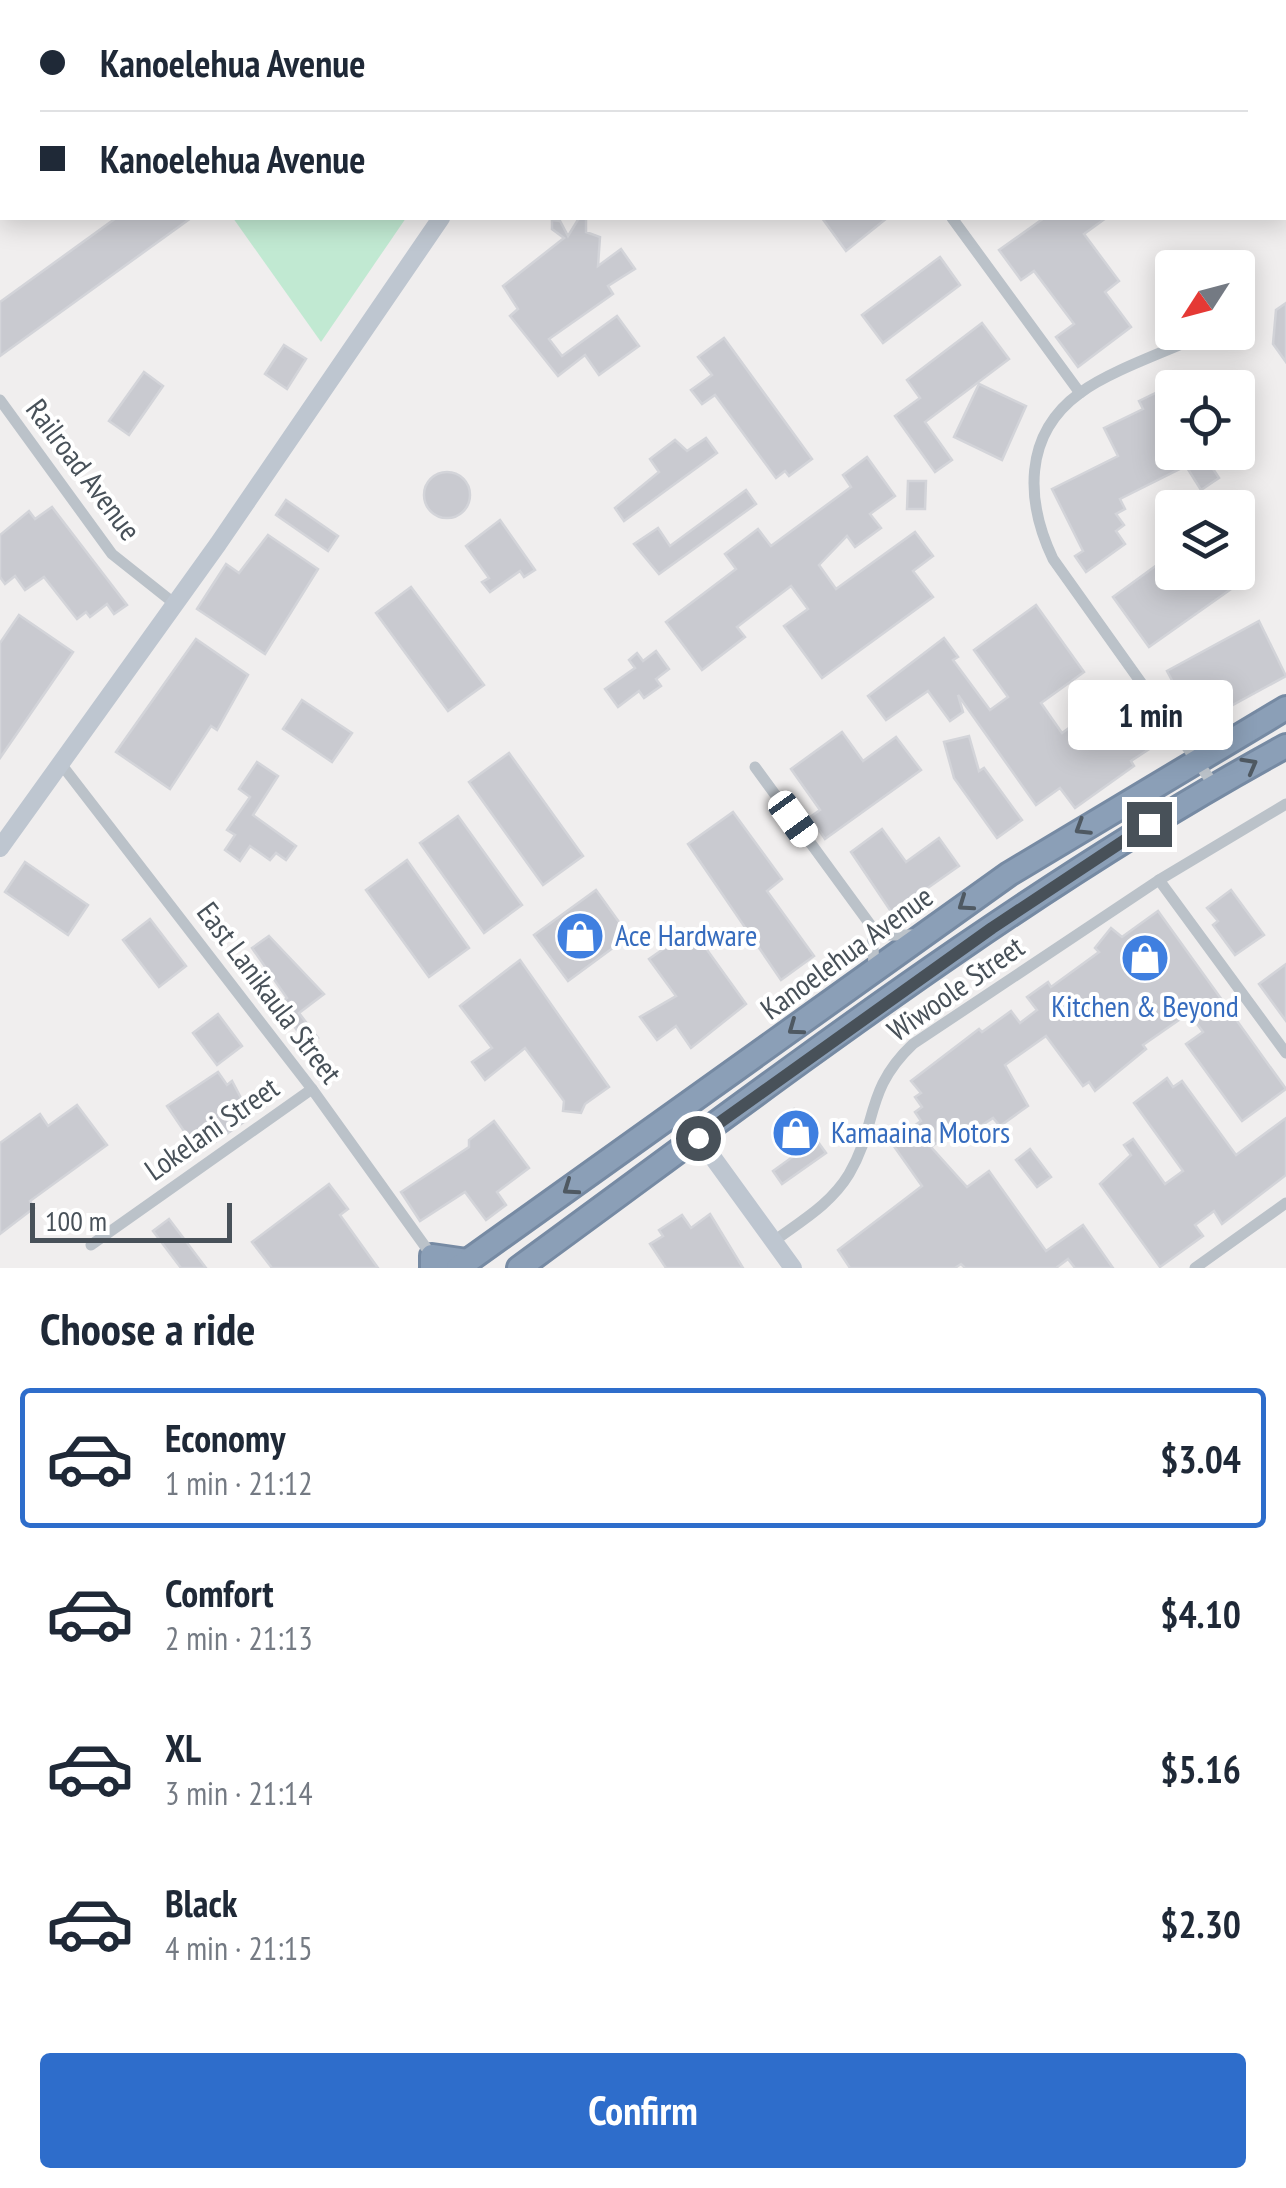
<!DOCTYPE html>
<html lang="en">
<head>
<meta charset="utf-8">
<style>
  :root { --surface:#fff; --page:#f6f6f7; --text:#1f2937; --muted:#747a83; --line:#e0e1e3; --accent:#2e6dcb }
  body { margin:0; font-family:"PT Sans Narrow",sans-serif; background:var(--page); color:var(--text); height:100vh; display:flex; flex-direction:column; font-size:38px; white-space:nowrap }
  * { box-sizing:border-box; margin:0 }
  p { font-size:32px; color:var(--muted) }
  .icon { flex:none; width:55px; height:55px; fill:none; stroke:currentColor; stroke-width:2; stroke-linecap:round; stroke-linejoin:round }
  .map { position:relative; height:1268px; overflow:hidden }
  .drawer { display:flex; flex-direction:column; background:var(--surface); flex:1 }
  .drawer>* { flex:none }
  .banner { position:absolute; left:0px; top:0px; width:1288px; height:220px; box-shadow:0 5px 25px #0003; display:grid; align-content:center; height:220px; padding:0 40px; background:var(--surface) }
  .needle { width:65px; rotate:234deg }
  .controls { position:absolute; left:1155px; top:250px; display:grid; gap:20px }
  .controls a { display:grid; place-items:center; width:100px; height:100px; border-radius:10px; background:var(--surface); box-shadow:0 5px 25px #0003; font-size:50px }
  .scale { position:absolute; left:30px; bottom:25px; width:202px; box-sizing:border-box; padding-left:10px; border:5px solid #485159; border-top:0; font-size:28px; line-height:35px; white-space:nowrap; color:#485159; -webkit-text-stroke:8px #fff; paint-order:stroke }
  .end { position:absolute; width:45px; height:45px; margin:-22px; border:12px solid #485159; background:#fff; box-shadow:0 0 0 5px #fff }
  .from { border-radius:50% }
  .bubble { position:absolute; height:70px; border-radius:10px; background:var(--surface); box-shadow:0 5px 25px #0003; font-size:32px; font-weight:800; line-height:70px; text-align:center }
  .car { position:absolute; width:30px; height:60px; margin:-30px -15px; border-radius:12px; box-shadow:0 0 8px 2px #0007; background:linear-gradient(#fff 24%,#345 0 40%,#fff 0 76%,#345 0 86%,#fff 0) }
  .banner b { display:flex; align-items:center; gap:35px; height:95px; font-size:38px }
  .banner b+b { border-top:2px solid var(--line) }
  .banner i { width:25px; height:25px; background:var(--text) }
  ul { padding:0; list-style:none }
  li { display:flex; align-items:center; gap:30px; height:140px; margin:0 20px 15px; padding:0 20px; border:5px solid transparent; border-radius:10px }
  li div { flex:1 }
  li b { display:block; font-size:38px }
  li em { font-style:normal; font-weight:800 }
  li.selected { border-color:var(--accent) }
  li>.icon { width:90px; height:90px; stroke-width:1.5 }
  h2 { padding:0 40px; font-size:45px; line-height:120px }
  .primary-button { display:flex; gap:20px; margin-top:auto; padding:20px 40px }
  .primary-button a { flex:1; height:115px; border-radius:10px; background:var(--accent); color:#fff; font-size:40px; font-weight:800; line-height:115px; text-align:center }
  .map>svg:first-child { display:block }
</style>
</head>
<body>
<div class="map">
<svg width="1286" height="1268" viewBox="0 0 1286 1268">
  <rect width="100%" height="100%" fill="#f0eeee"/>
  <g fill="#c1e9d2">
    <polygon points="79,0 540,0 544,2 80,2"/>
    <polygon points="233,218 406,218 321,342"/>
  </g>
  <g fill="#c9cad0" stroke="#d3d4d9" stroke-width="2.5">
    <polygon points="116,218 191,218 0,356 0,302"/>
    <polygon points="579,218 586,218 586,232 600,237 598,266 621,249 635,269 608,286 613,294 549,339 562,356 617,316 639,346 599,375 585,355 558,376 510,316 518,309 503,286 564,238 552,229 552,220 560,221 568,236"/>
    <polygon points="822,218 887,218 846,251"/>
    <polygon points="1044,218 1106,218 1084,234 1119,281 1105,292 1131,327 1078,367 1056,337 1074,324 1034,271 1021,280 999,250"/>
    <polygon points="940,257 960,285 883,343 862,315"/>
    <polygon points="1286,303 1286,362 1273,344 1276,310"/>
    <polygon points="982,323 1009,359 925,422 952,460 935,472 895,416 920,398 907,380"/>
    <polygon points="724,338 812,459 789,476 785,471 776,478 715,395 702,404 691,390 712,375 698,357"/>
    <polygon points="284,345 306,359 287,389 265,374"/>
    <polygon points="144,372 163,386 129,435 109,421"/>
    <polygon points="979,384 1026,406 1002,460 954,437"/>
    <polygon points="1172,385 1172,452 1202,452 1219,478 1201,490 1186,466 1120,499 1125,509 1116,514 1124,525 1116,531 1125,544 1086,572 1075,556 1083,551 1052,489 1118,456 1104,428 1143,409 1139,401"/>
    <polygon points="706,438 717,453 624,521 615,508 659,472 650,459 675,440 687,451"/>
    <polygon points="867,457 895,496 870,514 881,528 855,547 847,536 819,565 836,589 915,532 933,556 913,571 933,597 822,678 784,626 808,609 791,586 737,627 745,637 702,670 666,622 736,569 725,554 758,529 771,546 851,487 843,475"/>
    <circle cx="447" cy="495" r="23"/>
    <polygon points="908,481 926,481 925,509 907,509"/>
    <polygon points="746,490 756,504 659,574 634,544 658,528 670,546"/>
    <polygon points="286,500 338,536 328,551 276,515"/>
    <polygon points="52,507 127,605 114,614 107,604 90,617 86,612 77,619 44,577 25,590 15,576 5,584 0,577 0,535 29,511 35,519"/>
    <polygon points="500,520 535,570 524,577 520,571 490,592 482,582 489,578 466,546"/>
    <polygon points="268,535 318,569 265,654 197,609 226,564 239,573"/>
    <polygon points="1172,554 1172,572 1224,572 1234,587 1149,647 1113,597"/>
    <polygon points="411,587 484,685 448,711 376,613"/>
    <polygon points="1036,605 1084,672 1041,703 1062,733 1094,710 1112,736 1133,721 1151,748 1131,761 1134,766 1075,808 1060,788 1036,805 958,695 963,712 950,721 928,691 886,720 868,696 944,638 958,657 953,660 990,710 1008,697 974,650"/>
    <polygon points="19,615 73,652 0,758 0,643"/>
    <polygon points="1259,621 1286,676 1196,725 1167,671"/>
    <polygon points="196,639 248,675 217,730 211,726 170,789 116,752"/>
    <polygon points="656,651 669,669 656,679 661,686 644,698 639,691 618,707 605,689 635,668 629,660 637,653 643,661"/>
    <polygon points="302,700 352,733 332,762 283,729"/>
    <polygon points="842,732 863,761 896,737 921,770 825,839 810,817 820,810 791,769"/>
    <polygon points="969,736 979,771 984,768 1022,820 997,838 954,778 944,742"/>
    <polygon points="509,753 583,856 543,885 469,782"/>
    <polygon points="257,762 278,776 253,815 296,846 286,860 276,853 270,860 250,846 240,861 225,850 235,835 227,830 250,797 239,789"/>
    <polygon points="733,812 782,879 767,891 814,956 781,980 688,844"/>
    <polygon points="458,816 522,905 484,933 420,843"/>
    <polygon points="882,829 906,862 939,838 959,866 892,913 851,852"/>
    <polygon points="407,860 469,948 429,977 366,890"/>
    <polygon points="25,862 88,905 68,935 5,892"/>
    <polygon points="596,890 629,936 568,981 534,935"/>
    <polygon points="1231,890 1264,935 1235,955 1213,925 1218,921 1207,908"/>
    <polygon points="1158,911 1286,1089 1242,1121 1186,1044 1203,1032 1189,1013 1143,1045 1146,1049 1095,1091 1089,1082 1083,1086 1046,1036 1005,1065 1028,1106 1000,1126 993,1118 958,1141 952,1132 931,1147 967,1187 989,1171 1046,1251 1083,1225 1113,1268 1075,1268 1068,1259 1056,1268 965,1268 961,1264 955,1268 850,1268 838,1250 922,1186 891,1142 921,1121 915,1112 922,1107 915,1097 921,1093 911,1081 979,1029 982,1032 1011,1011 1020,1023 1037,1010 1027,997 1048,982 1051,987 1099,952 1095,948 1111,928 1122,937"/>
    <polygon points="150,919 186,966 159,987 123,940"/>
    <polygon points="692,929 746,1004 691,1048 676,1026 657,1040 640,1017 676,996 649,959"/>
    <polygon points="269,936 324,994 299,1013 318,1038 307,1045 279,1004 287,998 252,948"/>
    <polygon points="520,960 609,1087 585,1104 581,1113 563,1111 564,1101 525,1048 485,1080 472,1062 492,1048 460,1006"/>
    <polygon points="1286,964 1286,1021 1259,984"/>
    <polygon points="218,1014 242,1046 217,1065 193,1033"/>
    <polygon points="218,1072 227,1085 232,1081 251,1117 199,1153 167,1106"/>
    <polygon points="1167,1078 1173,1087 1182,1081 1236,1155 1286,1118 1286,1175 1222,1224 1214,1211 1195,1225 1203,1236 1160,1267 1100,1184 1131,1155 1124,1145 1133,1139 1165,1184 1183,1171 1134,1103"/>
    <polygon points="77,1105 107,1145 30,1201 34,1208 0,1234 0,1143 40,1114 48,1126"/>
    <polygon points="794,1109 826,1153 782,1184 773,1171 798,1153 776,1122"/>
    <polygon points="494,1121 529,1168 497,1192 506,1205 486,1220 465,1192 420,1221 401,1192 469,1147 469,1140"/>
    <polygon points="1030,1149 1051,1177 1037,1187 1016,1160"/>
    <polygon points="329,1184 348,1209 340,1215 378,1268 272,1268 252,1242"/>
    <polygon points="710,1214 743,1268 666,1268 650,1244 663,1236 659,1230 682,1215 691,1228"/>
    <polygon points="169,1219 206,1268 181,1268 153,1231"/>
  </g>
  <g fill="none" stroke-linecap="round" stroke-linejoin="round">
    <g stroke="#768aa3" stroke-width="28">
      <g id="highway">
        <polyline points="432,1268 432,1256 467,1261"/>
        <polyline points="458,1268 1009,874 1286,708"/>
        <path d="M 519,1268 C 769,1086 1015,894 1286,746"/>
      </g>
    </g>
    <g stroke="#bbc2c9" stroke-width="11">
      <polyline points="796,0 798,2"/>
      <polyline points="952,218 1080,393"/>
      <path d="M 1205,334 C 1170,350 1109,371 1080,393 C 1022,435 1026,502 1053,559 L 1214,785"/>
      <polyline points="0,400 112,554 175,604"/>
      <polyline points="61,764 312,1089 432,1256"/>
      <polyline points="755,767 872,927 884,935 917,935"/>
      <polyline points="1159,880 1286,1053"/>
      <polyline points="872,927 874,967"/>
      <path d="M 774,1241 C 801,1221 831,1204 849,1174 C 878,1125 864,1090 913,1044 L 1159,880 L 1286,804"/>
      <polyline points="91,1245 312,1089"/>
      <polyline points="1195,1268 1286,1203"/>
    </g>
    <g stroke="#bec6d0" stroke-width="18">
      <polyline points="588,2 590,0"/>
      <polyline points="0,848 218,544 441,218"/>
      <polyline points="698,1137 793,1268"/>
    </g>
    <use href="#highway" stroke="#8b9fb7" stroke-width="22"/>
  </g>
  <defs><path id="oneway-chevron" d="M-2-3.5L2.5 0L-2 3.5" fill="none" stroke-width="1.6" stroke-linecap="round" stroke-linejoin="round" transform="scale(2.5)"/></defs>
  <g stroke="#4f5962">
    <use href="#oneway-chevron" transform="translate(1250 765) rotate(-29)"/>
    <use href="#oneway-chevron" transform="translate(1082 828) rotate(148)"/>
    <use href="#oneway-chevron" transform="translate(965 904) rotate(145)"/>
    <use href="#oneway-chevron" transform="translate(795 1028) rotate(144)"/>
    <use href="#oneway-chevron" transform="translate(570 1188) rotate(145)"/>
  </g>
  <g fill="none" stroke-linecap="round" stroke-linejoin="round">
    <polyline stroke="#485159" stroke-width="12" points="698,1138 992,928 1149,824"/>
  </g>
  <defs>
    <g id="shop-disc" transform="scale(2.5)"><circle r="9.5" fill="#3f7fe0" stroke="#fff"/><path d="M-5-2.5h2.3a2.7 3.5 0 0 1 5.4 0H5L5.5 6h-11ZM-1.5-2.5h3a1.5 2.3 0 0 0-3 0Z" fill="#fff"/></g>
  </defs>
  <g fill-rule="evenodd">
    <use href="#shop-disc" x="580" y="936"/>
    <use href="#shop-disc" x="1145" y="958"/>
    <use href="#shop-disc" x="796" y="1133"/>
  </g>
  <g text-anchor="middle" stroke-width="8" stroke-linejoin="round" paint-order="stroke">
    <g font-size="30" fill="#485159" stroke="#fff">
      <text transform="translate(83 470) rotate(53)" y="10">Railroad Avenue</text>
      <text transform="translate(847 953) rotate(-36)" y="10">Kanoelehua Avenue</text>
      <text transform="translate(956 989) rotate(-35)" y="10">Wiwoole Street</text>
      <text transform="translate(269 993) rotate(53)" y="10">East Lanikaula Street</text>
      <text transform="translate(212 1129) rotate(-35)" y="10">Lokelani Street</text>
    </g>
    <g font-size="30" fill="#366cbe" stroke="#fff" text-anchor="start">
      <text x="615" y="946">Ace Hardware</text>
      <text x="1145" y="1017" text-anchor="middle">Kitchen &amp; Beyond</text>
      <text x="831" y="1143">Kamaaina Motors</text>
    </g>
  </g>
</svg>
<div class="controls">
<a><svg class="needle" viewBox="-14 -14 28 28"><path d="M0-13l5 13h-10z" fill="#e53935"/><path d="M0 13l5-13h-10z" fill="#747a83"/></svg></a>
<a><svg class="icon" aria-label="locate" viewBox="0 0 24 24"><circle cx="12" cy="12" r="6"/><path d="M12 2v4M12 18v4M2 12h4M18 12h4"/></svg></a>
<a><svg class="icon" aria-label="layers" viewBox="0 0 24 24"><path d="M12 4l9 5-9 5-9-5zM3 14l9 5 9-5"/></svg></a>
</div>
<div class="scale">100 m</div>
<i class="end from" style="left:698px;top:1138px"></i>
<i class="end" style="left:1149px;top:824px"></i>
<div class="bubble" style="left:1068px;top:680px;width:165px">1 min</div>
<i class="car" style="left:793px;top:819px;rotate:144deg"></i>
<div class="banner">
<b><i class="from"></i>Kanoelehua Avenue</b>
<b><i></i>Kanoelehua Avenue</b>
</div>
</div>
<section class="drawer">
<h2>Choose a ride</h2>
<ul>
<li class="selected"><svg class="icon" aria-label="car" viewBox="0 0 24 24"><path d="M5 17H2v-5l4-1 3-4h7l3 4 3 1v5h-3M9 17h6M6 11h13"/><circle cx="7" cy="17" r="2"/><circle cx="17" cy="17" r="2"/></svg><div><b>Economy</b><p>1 min · 21:12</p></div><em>$3.04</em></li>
<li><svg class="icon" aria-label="car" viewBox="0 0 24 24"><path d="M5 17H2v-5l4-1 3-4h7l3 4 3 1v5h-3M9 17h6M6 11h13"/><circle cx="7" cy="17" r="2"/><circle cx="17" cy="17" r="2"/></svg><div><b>Comfort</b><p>2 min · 21:13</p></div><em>$4.10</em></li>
<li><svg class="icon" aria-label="car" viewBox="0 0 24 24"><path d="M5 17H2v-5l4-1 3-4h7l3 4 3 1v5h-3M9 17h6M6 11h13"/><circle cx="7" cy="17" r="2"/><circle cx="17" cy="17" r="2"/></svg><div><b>XL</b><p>3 min · 21:14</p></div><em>$5.16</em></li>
<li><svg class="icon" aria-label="car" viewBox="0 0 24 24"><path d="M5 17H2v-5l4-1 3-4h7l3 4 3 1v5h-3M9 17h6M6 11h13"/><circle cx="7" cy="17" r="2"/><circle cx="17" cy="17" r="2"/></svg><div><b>Black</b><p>4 min · 21:15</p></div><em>$2.30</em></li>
</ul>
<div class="primary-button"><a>Confirm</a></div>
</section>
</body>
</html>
